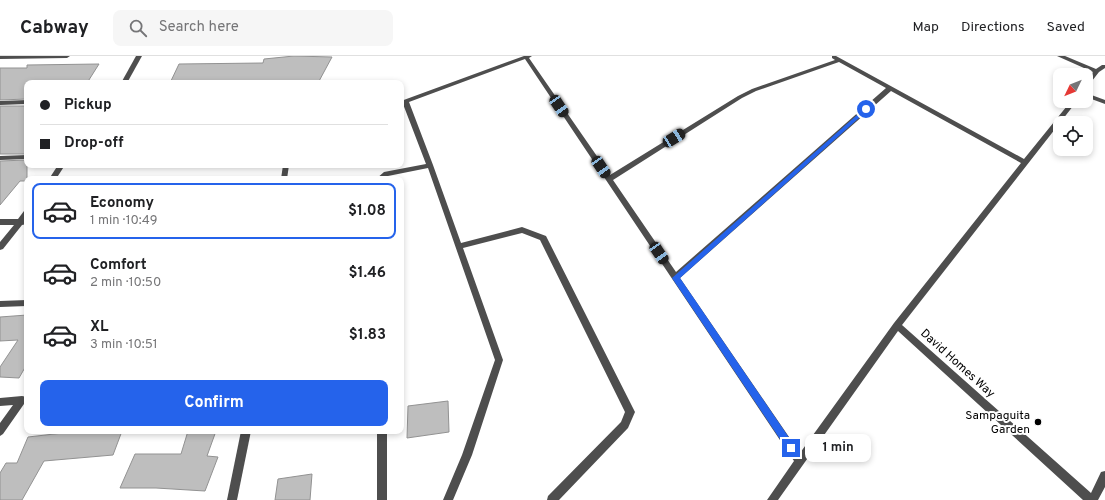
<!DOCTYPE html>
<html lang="en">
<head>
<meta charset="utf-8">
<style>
  :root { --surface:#fff; --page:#f6f6f6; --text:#202124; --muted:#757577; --line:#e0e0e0; --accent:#2563eb }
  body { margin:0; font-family:Overpass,sans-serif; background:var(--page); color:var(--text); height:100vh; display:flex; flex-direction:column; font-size:15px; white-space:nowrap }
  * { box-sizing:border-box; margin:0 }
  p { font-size:13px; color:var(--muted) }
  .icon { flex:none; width:22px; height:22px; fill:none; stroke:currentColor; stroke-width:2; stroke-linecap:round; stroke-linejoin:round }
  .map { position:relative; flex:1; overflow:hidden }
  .details { position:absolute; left:24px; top:120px; width:380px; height:258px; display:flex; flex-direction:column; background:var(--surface); border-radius:8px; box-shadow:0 2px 6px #0003 }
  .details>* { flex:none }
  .hud { position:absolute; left:24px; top:24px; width:380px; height:88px; border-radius:8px; box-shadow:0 2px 6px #0003; display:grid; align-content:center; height:88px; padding:0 16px; background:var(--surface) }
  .needle { width:26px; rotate:227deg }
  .tools { position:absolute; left:1053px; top:12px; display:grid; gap:8px }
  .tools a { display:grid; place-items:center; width:40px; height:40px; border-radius:8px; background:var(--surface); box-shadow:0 2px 6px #0003; font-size:20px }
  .end { position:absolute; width:18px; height:18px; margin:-9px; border:5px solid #2563eb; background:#fff; box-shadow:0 0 0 2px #fff }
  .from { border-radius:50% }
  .bubble { position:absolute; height:28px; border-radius:8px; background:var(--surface); box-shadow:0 2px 6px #0003; font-size:13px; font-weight:700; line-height:28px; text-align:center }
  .car { position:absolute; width:12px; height:24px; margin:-12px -6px; border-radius:5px; box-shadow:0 0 3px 1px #0007; background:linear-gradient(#222 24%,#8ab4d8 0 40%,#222 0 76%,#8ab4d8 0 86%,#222 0) }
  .hud b { display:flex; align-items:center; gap:14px; height:38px; font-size:15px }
  .hud b+b { border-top:1px solid var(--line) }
  .hud i { width:10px; height:10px; background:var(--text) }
  ul { padding:7px 0 0; list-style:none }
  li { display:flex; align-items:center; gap:12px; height:56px; margin:0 8px 6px; padding:0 8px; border:2px solid transparent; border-radius:8px }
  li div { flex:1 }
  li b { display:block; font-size:15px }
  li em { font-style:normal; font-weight:700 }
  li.on { border-color:var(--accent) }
  li>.icon { width:36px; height:36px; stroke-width:1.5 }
  .button { display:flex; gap:8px; margin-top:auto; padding:8px 16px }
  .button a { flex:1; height:46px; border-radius:8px; background:var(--accent); color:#fff; font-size:16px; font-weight:700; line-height:46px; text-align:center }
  header { display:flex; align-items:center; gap:24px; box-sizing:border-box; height:56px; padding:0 20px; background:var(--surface); border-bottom:1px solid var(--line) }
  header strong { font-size:19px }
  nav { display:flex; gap:22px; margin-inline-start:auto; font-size:14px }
  .search { width:280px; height:36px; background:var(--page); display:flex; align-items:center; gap:10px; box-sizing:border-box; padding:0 14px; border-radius:8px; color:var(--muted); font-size:15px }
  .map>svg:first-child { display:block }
</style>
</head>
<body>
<header>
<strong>Cabway</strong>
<div class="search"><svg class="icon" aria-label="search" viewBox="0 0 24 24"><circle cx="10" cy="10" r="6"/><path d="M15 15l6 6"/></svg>Search here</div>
<nav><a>Map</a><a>Directions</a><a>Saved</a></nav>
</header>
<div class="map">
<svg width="1105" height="444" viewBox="0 0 1105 444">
  <rect width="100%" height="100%" fill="#fff"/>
  <g fill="#bebebe" stroke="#929292">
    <polygon points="294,0 332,1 318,27 170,27 179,8 263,7 264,3"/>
    <polygon points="99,8 87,27 27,27 27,43 0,44 0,12 27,12 27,9"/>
    <rect x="0" y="50" width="27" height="48"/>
    <polygon points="27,104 27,125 20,125 0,149 0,105"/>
    <polygon points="27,259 27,308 19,322 0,321 0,311 18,284 0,285 0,261"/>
    <polygon points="448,345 449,376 407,382 408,350"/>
    <polygon points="64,375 122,375 113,399 44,405 22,444 0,444 0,417 6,407 17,407 28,381 63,377"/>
    <polygon points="188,375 216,375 207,400 218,401 205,435 156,432 120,432 135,398 181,398"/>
    <polygon points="312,418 310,444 275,444 278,423"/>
  </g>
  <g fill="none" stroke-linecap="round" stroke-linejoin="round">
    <g fill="#4e4e4e" fill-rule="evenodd">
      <polygon points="0,0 70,0 67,2 0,3"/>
      <polygon points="136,0 142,0 127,27 121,27"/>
      <path d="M 524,0 L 532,0 L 529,2 L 610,119 L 738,40 L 752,33 L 835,4 L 832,2 L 832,0 L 836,0 L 1024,103 L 1071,45 L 1077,45 L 902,269 L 1091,437 L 1101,416 L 1105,415 L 1105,431 L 1098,444 L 1083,444 L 898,275 L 778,444 L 767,444 L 794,405 L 525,3 L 409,46 L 433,109 L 461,187 L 522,171 L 546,180 L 635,356 L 628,372 L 559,444 L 547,444 L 548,440 L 621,366 L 625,356 L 540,184 L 522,177 L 463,192 L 503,304 L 472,399 L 453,444 L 443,444 L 462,399 L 495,304 L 428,112 L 388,120 L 384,123 L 376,123 L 384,116 L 426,108 L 403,48 L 401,49 L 401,45 ZM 839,6 L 886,32 L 676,216 L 613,124 L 742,42 L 756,35 ZM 891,35 L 1021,107 L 894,267 L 800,397 L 680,222 Z"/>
      <polygon points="1057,0 1065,0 1096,13 1102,9 1105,9 1105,12 1099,16 1088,30 1086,31 1086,25 1093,16"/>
      <polygon points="1086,37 1105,44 1105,48 1086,41"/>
      <polygon points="27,44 27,48 0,49 0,45"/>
      <polygon points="27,99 27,103 0,104 0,100"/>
      <polygon points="58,109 65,109 56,123 49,123"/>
      <polygon points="283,109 289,109 287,123 281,123"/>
      <polygon points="27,154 27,162 26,164 27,165 27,168 22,169 3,193 0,194 0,186 14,169 0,169 0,163 18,163 24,155"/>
      <polygon points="27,244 27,250 0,251 0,245"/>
      <polygon points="22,340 27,341 27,347 24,348 3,378 0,380 0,367 13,349 0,350 0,342"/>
      <polygon points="241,375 251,375 237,444 227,444"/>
      <rect x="377" y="375" width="10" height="69"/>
    </g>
  </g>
  <polygon fill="#2563eb" points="865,52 869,53 680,222 794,389 795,392 791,396 788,395 672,222"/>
  <circle fill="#000" stroke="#fff" stroke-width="1.5" cx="1038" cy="366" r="4"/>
  <g text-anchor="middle" stroke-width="4" stroke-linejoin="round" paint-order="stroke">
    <g font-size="12" fill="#000" stroke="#fff">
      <text transform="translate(958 307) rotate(42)" y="4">David Homes Way</text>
    </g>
    <g font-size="12" fill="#000" stroke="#fff" text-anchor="end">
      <text x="1030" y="363">Sampaguita<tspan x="1030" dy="14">Garden</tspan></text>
    </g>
  </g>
</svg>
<div class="tools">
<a><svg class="needle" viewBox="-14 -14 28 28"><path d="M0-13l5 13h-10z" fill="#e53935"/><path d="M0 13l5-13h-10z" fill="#757577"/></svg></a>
<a><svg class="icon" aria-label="locate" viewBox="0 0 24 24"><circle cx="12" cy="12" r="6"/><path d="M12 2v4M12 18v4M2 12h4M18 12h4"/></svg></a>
</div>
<i class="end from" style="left:866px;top:53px"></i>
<i class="end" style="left:791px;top:392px"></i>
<div class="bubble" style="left:805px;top:378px;width:66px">1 min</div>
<i class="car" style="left:559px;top:50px;rotate:146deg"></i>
<i class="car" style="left:674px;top:82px;rotate:58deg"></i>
<i class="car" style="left:601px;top:111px;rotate:146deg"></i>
<i class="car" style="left:659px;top:197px;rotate:146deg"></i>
<div class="hud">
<b><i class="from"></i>Pickup</b>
<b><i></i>Drop-off</b>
</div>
<section class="details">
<ul>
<li class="on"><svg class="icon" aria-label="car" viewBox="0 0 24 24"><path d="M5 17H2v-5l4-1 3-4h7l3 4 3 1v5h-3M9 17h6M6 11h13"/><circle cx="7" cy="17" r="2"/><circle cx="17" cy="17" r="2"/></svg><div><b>Economy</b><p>1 min · 10:49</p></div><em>$1.08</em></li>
<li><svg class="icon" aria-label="car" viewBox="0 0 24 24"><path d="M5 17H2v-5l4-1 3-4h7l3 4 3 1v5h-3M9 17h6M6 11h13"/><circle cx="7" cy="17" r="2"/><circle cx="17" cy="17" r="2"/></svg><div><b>Comfort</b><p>2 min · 10:50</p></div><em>$1.46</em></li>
<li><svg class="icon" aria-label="car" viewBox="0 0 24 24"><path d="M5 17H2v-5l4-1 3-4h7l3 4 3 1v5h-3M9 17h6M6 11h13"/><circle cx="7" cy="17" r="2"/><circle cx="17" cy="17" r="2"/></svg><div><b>XL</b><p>3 min · 10:51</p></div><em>$1.83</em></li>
</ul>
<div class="button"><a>Confirm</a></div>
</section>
</div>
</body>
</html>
